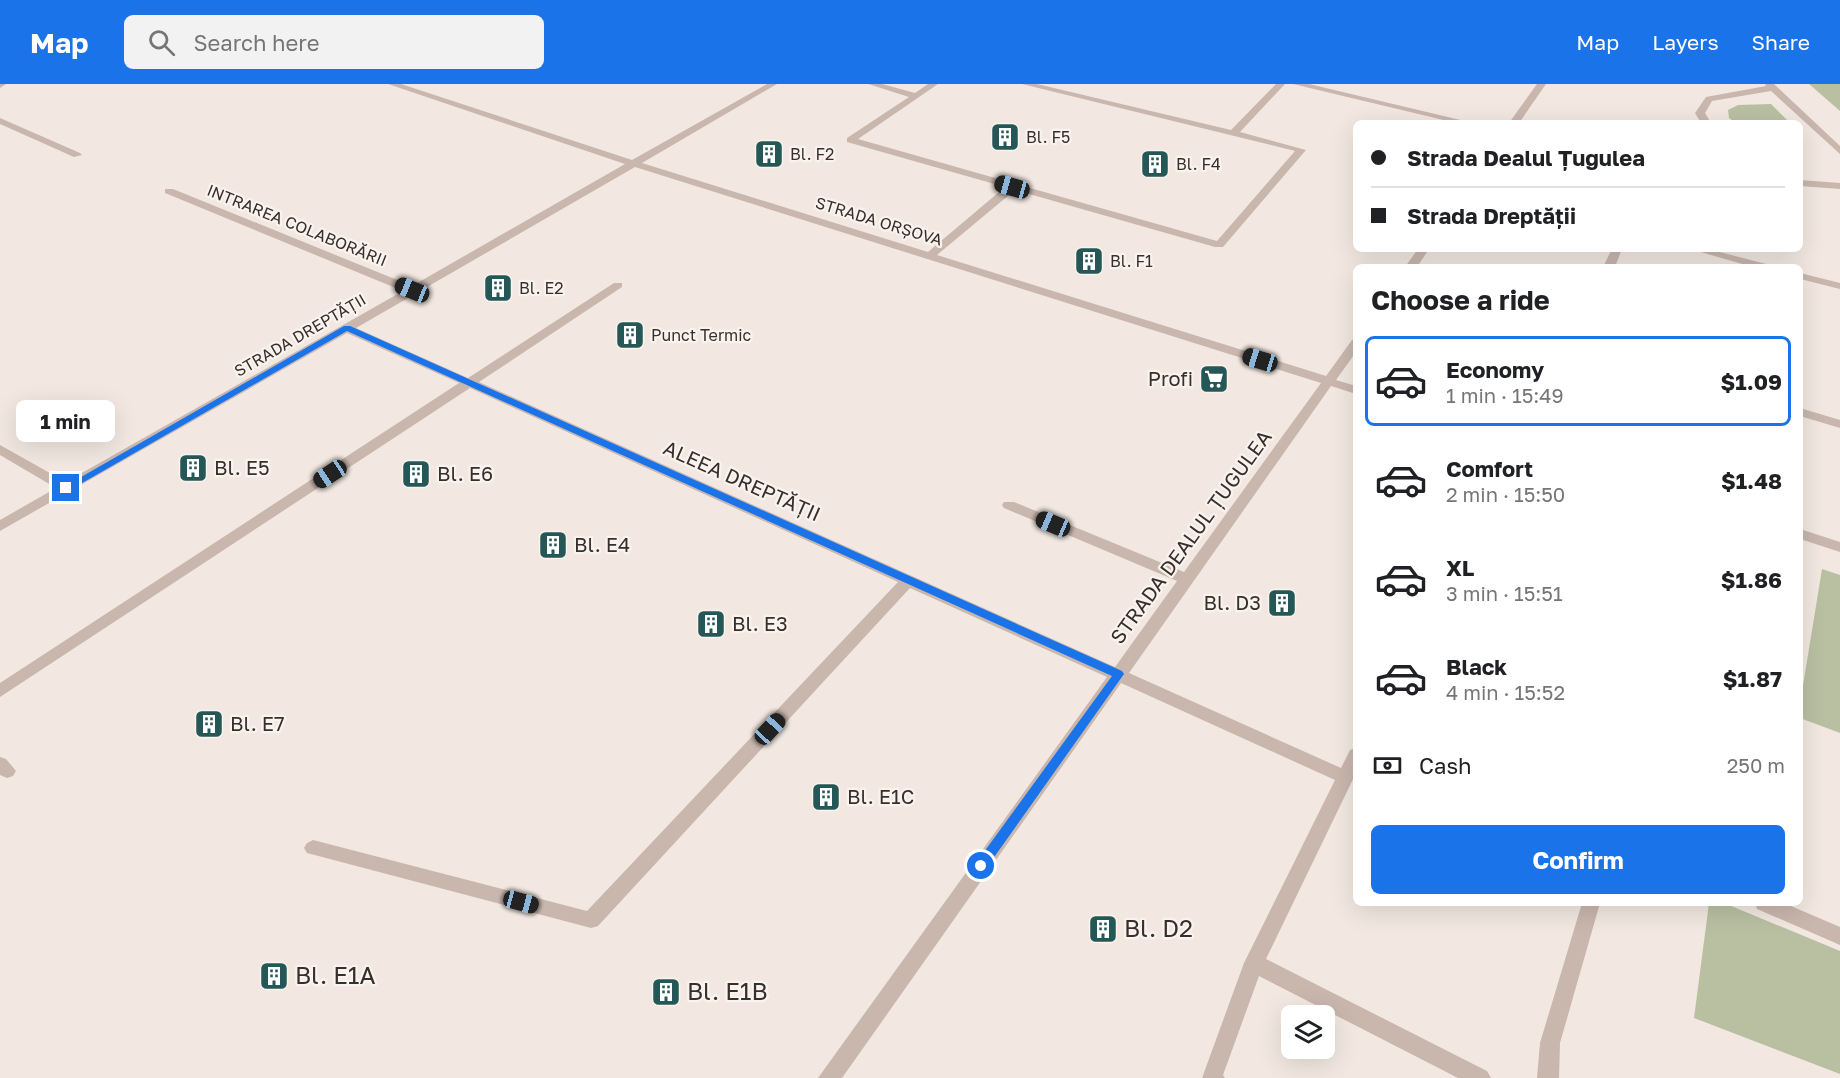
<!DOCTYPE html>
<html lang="en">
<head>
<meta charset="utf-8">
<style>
  :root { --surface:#fff; --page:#f2f2f2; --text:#202124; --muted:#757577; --line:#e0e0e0; --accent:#1a73e8 }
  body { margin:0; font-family:"Golos Text",sans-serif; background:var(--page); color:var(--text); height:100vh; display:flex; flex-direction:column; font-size:22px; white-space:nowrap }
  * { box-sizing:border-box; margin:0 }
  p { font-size:20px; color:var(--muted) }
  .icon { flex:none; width:33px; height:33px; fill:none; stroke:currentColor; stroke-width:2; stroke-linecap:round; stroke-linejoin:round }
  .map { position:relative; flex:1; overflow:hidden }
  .details { position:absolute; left:1353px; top:180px; width:450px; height:642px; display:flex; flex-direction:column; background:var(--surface); border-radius:9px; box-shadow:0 6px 24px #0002 }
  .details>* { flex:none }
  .banner { position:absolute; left:1353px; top:36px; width:450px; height:132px; border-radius:9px; box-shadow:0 6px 24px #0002; display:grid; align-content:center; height:132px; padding:0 18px; background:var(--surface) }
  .controls { position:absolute; left:1281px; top:921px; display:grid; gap:12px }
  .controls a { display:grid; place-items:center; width:54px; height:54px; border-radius:9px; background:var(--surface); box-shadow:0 6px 24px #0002; font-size:30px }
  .end { position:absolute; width:27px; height:27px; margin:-14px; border:8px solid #1a73e8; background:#fff; box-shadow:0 0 0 3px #fff }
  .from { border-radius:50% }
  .bubble { position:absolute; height:42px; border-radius:9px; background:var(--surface); box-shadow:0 6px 24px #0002; font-size:20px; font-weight:700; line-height:42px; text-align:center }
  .car { position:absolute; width:18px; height:36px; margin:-18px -9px; border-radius:8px; box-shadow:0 0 4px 2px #0007; background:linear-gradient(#222 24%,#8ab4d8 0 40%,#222 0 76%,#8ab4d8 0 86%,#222 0) }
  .banner b { display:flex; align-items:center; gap:21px; height:57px; font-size:22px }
  .banner b+b { border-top:2px solid var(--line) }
  .banner i { width:15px; height:15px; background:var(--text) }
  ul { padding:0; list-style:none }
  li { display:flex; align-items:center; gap:18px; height:90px; margin:0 12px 9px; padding:0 6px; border:3px solid transparent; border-radius:9px }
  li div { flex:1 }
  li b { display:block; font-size:22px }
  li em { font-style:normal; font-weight:700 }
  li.selected { border-color:var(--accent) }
  li>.icon { width:54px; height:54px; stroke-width:1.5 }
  h2 { padding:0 18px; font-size:27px; line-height:72px }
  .pay { display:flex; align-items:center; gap:15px; height:66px; padding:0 18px; font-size:22px }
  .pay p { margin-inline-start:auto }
  .action { display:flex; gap:12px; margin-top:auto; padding:12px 18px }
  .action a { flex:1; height:69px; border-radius:9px; background:var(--accent); color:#fff; font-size:24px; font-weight:700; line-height:69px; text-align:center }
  header { display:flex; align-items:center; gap:36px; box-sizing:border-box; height:84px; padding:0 30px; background:var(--accent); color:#fff }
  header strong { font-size:28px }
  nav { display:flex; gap:33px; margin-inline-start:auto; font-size:21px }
  .search { width:420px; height:54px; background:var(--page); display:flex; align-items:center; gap:15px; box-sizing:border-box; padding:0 21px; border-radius:9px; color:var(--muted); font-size:22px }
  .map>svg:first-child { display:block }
</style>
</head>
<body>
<header>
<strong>Map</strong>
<div class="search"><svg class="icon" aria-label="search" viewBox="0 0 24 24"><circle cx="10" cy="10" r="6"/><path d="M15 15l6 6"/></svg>Search here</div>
<nav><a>Map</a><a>Layers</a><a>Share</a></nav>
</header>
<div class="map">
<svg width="1840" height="994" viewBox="0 0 1840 994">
  <rect width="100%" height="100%" fill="#f2e8e1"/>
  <g fill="#b9c0a2">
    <polygon points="1809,0 1840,0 1840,27"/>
    <polygon points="1771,20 1790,39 1736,39 1729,34 1728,26 1738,21"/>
    <polygon points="1822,485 1840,491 1840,649 1800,634 1800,620"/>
    <polygon points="1709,819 1724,819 1840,867 1840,990 1694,934"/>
  </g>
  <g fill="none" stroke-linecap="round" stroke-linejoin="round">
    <g fill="#c9b7ae" fill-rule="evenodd">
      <polygon points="0,0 6,0 0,4"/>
      <path d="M 388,0 L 401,0 L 632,76 L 767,0 L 777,0 L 642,79 L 928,168 L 1005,103 L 847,58 L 847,54 L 909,13 L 868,0 L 882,0 L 915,9 L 928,0 L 938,0 L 858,55 L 1217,157 L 1295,67 L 1022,0 L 1037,0 L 1231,46 L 1276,0 L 1285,0 L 1240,48 L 1306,66 L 1223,163 L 1215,163 L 1015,106 L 937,171 L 1326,292 L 1352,256 L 1356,255 L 1356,268 L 1336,296 L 1356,302 L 1356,310 L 1331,302 L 1129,589 L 1341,684 L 1350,666 L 1356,664 L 1356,689 L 1266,875 L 1487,987 L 1491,994 L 1458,994 L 1259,892 L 1223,991 L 1225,994 L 1202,994 L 1244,879 L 1335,696 L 1121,599 L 842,994 L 818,994 L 1107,593 L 910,504 L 598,842 L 591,844 L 307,769 L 304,764 L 307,759 L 313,756 L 587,827 L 898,498 L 470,304 L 0,613 L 0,599 L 459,299 L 347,249 L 0,447 L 0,436 L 56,404 L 0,371 L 0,361 L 66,398 L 403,207 L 165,109 L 165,105 L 173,105 L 412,202 L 625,80 ZM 635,83 L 1321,299 L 1184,488 L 1014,418 L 1004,418 L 1002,421 L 1004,424 L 1177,497 L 1115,583 L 479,298 L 622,203 L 622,199 L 614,199 L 468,294 L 356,244 Z"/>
      <polygon points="1293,0 1309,0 1473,39 1456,39"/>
      <polygon points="1537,0 1546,0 1519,39 1509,39"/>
      <polygon points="1765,0 1774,0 1840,62 1840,70 1771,7 1712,17 1705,29 1711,39 1701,39 1695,29 1706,13 1766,2"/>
      <polygon points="0,34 80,69 82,71 74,73 0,40"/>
      <polygon points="1800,96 1840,99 1840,105 1800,102"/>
      <polygon points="1418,165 1429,165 1417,183 1405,183"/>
      <polygon points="1612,165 1622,165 1615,183 1603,183"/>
      <polygon points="1690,165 1708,165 1770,181 1772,183 1753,183"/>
      <polygon points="1800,189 1840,199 1840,205 1800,195"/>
      <polygon points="1800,324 1840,336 1840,344 1800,332"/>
      <polygon points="1800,445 1840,458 1840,468 1800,455"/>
      <polygon points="0,673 6,675 16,687 13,692 7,694 0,691"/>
      <polygon points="1582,819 1600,819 1560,959 1559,994 1537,994 1540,959"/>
      <polygon points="1755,819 1784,819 1840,843 1840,861 1757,825"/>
    </g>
  </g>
  <polygon fill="#1a73e8" points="344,242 350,242 1122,587 1124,590 985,786 981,788 975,782 976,779 1112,592 347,247 70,406 62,404"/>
  <defs>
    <g id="building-square" transform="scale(1.5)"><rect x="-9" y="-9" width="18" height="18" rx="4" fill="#245755" stroke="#f9f3ed"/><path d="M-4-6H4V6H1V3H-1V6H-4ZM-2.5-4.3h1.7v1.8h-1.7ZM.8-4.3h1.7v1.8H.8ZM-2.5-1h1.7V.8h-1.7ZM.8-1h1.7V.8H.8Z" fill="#fff"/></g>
    <g id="supermarket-square" transform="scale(1.5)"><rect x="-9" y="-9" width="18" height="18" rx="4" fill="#245755" stroke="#f9f3ed"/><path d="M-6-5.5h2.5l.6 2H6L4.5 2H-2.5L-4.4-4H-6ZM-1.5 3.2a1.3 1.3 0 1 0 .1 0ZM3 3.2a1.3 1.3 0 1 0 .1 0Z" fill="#fff"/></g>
  </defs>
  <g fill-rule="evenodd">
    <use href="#building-square" x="1005" y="53"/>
    <use href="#building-square" x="769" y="70"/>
    <use href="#building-square" x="1155" y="80"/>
    <use href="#building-square" x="1089" y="177"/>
    <use href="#building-square" x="498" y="204"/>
    <use href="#building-square" x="630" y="251"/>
    <use href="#supermarket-square" x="1214" y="295"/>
    <use href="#building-square" x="193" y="384"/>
    <use href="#building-square" x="416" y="390"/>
    <use href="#building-square" x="553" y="461"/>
    <use href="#building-square" x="1282" y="519"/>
    <use href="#building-square" x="711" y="540"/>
    <use href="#building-square" x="209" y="640"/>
    <use href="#building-square" x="826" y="713"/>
    <use href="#building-square" x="1103" y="845"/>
    <use href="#building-square" x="274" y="892"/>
    <use href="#building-square" x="666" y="908"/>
  </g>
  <g text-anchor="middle" stroke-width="4.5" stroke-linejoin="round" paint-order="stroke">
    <g font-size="16" fill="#382e2b" stroke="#f9f3ed" text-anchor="start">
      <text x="1026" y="59">Bl. F5</text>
      <text x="790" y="76">Bl. F2</text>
      <text x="1176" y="86">Bl. F4</text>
      <text x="1110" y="183">Bl. F1</text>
      <text x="519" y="210">Bl. E2</text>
      <text x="651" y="257">Punct Termic</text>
    </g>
    <g font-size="16" fill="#382e2b" stroke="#f9f3ed">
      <text transform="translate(879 137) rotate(17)" y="6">STRADA ORȘOVA</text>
      <text transform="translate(297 141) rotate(22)" y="6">INTRAREA COLABORĂRII</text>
      <text transform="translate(300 251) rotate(-30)" y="6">STRADA DREPTĂȚII</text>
    </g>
    <g font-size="20" fill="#382e2b" stroke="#f9f3ed" text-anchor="start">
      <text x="1193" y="302" text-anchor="end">Profi</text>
      <text x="214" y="391">Bl. E5</text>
      <text x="437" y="397">Bl. E6</text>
      <text x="574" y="468">Bl. E4</text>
      <text x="1261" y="526" text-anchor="end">Bl. D3</text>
      <text x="732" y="547">Bl. E3</text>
      <text x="230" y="647">Bl. E7</text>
      <text x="847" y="720">Bl. E1C</text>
    </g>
    <g font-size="20" fill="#382e2b" stroke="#f9f3ed">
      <text transform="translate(742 397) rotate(24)" y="7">ALEEA DREPTĂȚII</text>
      <text transform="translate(1191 453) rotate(-54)" y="7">STRADA DEALUL ȚUGULEA</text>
    </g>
    <g font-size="24" fill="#382e2b" stroke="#f9f3ed" text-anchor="start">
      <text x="1124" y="853">Bl. D2</text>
      <text x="295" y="900">Bl. E1A</text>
      <text x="687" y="916">Bl. E1B</text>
    </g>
  </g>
</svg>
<div class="controls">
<a><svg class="icon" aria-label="layers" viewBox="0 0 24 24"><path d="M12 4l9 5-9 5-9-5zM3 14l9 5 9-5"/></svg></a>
</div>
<i class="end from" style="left:981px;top:782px"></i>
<i class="end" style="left:66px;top:404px"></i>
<div class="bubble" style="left:16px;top:316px;width:99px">1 min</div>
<i class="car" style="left:1012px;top:103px;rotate:286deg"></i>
<i class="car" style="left:412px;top:206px;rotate:292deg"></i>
<i class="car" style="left:1260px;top:276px;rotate:287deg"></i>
<i class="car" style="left:330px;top:390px;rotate:237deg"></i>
<i class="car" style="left:1053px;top:440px;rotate:293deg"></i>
<i class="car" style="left:770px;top:645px;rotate:43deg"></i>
<i class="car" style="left:521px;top:818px;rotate:105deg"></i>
<div class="banner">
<b><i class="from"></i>Strada Dealul Țugulea</b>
<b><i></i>Strada Dreptății</b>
</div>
<section class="details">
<h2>Choose a ride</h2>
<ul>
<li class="selected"><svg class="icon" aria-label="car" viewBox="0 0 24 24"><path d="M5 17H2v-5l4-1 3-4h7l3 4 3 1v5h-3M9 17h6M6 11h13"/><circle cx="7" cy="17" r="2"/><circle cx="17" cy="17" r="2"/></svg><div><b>Economy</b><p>1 min · 15:49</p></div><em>$1.09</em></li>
<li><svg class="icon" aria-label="car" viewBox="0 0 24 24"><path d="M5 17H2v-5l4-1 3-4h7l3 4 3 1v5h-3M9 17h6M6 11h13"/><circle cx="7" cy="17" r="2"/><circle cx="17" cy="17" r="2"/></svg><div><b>Comfort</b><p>2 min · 15:50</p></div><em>$1.48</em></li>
<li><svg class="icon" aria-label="car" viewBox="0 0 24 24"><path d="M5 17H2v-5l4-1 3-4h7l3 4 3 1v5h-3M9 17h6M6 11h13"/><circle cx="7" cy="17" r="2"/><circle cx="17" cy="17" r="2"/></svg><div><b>XL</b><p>3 min · 15:51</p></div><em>$1.86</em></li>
<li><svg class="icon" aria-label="car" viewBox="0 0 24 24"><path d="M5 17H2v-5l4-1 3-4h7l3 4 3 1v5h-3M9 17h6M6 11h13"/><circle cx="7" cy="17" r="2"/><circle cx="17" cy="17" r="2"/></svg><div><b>Black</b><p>4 min · 15:52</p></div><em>$1.87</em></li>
</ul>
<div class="pay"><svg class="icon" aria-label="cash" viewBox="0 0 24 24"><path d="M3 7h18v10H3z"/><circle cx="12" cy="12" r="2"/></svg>Cash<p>250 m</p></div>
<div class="action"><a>Confirm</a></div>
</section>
</div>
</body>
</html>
